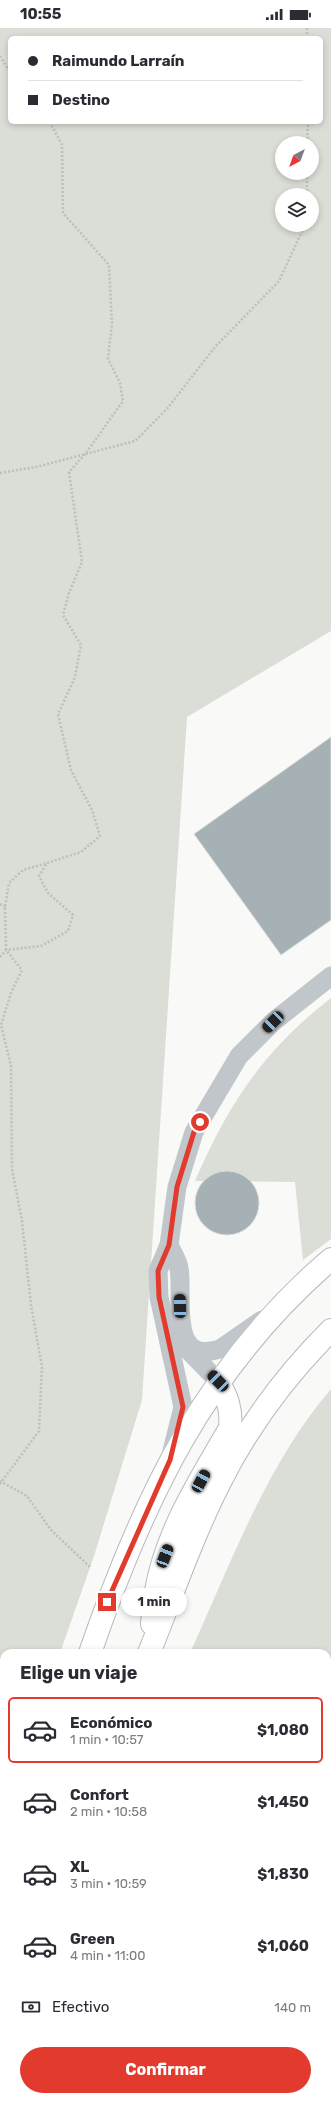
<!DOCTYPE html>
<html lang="es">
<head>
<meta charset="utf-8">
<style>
  :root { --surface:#fff; --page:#f2f2f3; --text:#2b2b33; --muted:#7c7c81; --line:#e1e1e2; --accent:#e23b2e }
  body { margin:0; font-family:Rubik,sans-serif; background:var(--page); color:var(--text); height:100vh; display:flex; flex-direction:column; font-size:15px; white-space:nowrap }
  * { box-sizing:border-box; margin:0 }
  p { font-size:13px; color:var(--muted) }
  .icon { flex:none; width:22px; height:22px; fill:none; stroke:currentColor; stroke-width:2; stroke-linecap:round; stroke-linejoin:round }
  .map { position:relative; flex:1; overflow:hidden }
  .details { position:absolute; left:0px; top:1621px; width:331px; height:452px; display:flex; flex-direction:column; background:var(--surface); border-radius:12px 12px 0 0; box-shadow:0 2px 6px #0003 }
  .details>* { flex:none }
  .guide { position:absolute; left:8px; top:8px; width:315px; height:88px; border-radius:6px; box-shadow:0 2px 6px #0003; display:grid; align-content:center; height:88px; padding:0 20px; background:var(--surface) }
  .needle { width:26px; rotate:221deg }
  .fabs { position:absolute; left:275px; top:108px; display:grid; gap:8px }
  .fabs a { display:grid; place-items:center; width:44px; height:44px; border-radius:50%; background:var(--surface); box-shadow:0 2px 6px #0003; font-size:20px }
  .end { position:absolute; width:18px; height:18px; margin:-9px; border:5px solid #e23b2e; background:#fff; box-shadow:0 0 0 2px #fff }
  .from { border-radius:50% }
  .bubble { position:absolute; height:28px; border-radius:14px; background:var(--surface); box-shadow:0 2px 6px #0003; font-size:13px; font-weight:700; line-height:28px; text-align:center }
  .car { position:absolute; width:12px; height:24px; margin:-12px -6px; border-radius:5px; box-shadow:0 0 3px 1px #0007; background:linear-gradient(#222 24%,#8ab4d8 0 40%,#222 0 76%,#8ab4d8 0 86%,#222 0) }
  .guide b { display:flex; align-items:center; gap:14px; height:38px; font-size:15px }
  .guide b+b { border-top:1px solid var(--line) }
  .guide i { width:10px; height:10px; background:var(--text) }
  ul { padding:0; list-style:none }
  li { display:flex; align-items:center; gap:12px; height:66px; margin:0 8px 6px; padding:0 12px; border:2px solid transparent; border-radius:6px }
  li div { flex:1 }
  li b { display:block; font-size:15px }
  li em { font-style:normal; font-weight:700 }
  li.on { border-color:var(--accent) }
  li>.icon { width:36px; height:36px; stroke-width:1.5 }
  h2 { padding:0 20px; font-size:18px; line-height:48px }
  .pay { display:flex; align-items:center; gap:10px; height:44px; padding:0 20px; font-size:15px }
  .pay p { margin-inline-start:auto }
  .button { display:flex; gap:8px; margin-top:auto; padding:8px 20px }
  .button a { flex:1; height:46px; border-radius:24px; background:var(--accent); color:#fff; font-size:16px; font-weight:700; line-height:46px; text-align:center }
  .status { display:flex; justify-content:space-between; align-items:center; height:28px; padding:0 20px; background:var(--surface); direction:ltr }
  .status svg { height:11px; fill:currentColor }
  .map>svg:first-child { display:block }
</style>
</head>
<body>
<div class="status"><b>10:55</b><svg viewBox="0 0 49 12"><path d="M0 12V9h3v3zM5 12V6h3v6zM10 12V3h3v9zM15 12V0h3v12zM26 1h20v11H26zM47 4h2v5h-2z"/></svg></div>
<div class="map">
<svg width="331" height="2073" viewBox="0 0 331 2073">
  <rect width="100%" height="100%" fill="#f9f9f7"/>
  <g fill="#daded6" fill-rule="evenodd">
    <path d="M 0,0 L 331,0 L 331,603 L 187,689 L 142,1372 L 94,1528 L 60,1625 L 4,1625 L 4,1785 L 0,1792 ZM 10,10 L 321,10 L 321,94 L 10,94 ZM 282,115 L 312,115 L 312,145 L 282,145 ZM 282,167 L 312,167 L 312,197 L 282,197 Z"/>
    <path d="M 331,970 L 331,1211 L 303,1232 L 295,1154 L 195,1153 C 228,1076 264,1022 331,970 Z"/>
    <path d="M 331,1361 L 331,1744 L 327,1746 L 327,1625 L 190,1625 C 231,1535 266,1437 331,1361 Z"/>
  </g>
  <g fill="#a5b1b5" stroke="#dbdbd9">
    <polygon points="331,709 331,892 281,927 194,806"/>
    <circle cx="227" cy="1175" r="32"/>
  </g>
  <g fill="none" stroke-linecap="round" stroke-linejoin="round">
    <g stroke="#b0b9bc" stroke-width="24">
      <g id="secondary">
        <polyline points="327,1762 331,1761"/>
        <polyline points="0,1963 4,1959"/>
      </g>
    </g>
    <g stroke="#b4babd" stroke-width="24">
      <g id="primary">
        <path d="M 152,1596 C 153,1585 154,1574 156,1563 C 166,1504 201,1450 230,1400 C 232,1381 227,1369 218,1353"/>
        <path d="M 90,1625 C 143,1471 205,1339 331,1231"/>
        <path d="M 149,1625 C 172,1568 192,1509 220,1454 C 248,1398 287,1346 331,1302"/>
        <polyline points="0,1852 4,1843"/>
        <polyline points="0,1940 4,1934"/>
      </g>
    </g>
    <g stroke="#bbbfc1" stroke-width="2.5" stroke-dasharray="2 2" stroke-linecap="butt">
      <polyline points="307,10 307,0"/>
      <polyline points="0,28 10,44"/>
      <polyline points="307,115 308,94"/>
      <polyline points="307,167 307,145"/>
      <polyline points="0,445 36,439 135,413 166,382 215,319 279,253 305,197"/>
      <polyline points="0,876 5,879"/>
      <polyline points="0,929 6,922 41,918 68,903 73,887 48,865 39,848 47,835 81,824 100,808 92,782 71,742 58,686 75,649 81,617 63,587 69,565 82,534 69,444 86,425 123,373 120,355 108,331 112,296 109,237 63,185 62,117 50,94"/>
      <polyline points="0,1453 27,1468 51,1502 90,1539"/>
      <polyline points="0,1456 39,1403 42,1339 31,1277 22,1193 12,1141 11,1038 1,997 11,965 22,942 6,922 5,879 9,855 23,842 47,835"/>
    </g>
    <g stroke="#c0c6c9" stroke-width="9">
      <polyline points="327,1949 331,1941"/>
      <polyline points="327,1977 331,1982"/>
      <polyline points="132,2073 137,2069"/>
    </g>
    <g stroke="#c0c6c9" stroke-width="19">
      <path d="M 169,1217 C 172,1224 178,1232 179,1240 C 184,1267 167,1338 220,1321 L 262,1292"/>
      <polyline points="184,1318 218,1353"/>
      <polyline points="172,1423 183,1379 159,1269 158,1243 169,1217 177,1159 194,1104 239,1028 273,994 331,948"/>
    </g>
    <use href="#secondary" stroke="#fff" stroke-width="22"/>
    <use href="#primary" stroke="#fff" stroke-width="22"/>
  </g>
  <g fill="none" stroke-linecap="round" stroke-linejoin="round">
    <polyline stroke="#e23b2e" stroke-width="5" points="107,1574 170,1432 183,1379 159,1269 158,1243 169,1217 177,1159 194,1104 200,1094"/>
  </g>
</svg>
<div class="fabs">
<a><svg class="needle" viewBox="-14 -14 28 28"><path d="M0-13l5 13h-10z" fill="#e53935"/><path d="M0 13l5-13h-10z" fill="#7c7c81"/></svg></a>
<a><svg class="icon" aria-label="layers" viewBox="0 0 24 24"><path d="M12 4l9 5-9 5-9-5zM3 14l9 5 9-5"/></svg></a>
</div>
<i class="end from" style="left:200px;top:1094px"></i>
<i class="end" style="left:107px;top:1574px"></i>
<div class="bubble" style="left:121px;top:1560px;width:66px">1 min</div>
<i class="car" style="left:273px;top:994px;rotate:225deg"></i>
<i class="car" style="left:180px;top:1278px;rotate:359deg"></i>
<i class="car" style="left:218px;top:1353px;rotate:315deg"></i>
<i class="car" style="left:201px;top:1453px;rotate:29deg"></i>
<i class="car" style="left:165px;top:1528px;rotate:21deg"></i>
<div class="guide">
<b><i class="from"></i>Raimundo Larraín</b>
<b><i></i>Destino</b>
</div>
<section class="details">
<h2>Elige un viaje</h2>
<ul>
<li class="on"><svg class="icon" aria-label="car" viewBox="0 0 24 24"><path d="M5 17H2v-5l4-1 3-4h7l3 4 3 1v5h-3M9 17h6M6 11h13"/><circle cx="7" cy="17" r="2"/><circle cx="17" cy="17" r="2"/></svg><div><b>Económico</b><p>1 min · 10:57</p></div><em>$1,080</em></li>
<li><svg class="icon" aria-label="car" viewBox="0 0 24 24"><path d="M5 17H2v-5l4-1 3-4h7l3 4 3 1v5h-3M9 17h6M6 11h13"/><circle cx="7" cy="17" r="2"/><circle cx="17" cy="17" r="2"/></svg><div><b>Confort</b><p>2 min · 10:58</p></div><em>$1,450</em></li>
<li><svg class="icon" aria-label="car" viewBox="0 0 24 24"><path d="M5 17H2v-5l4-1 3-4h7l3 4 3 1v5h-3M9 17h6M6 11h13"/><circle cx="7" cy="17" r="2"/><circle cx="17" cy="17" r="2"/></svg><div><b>XL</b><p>3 min · 10:59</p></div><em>$1,830</em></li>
<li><svg class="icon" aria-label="car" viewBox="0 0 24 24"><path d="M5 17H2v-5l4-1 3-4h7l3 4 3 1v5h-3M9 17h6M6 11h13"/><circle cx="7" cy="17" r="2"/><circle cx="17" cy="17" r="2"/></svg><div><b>Green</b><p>4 min · 11:00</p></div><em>$1,060</em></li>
</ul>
<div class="pay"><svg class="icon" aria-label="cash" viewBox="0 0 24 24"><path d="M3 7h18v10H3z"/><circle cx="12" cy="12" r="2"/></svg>Efectivo<p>140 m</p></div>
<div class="button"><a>Confirmar</a></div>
</section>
</div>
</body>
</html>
